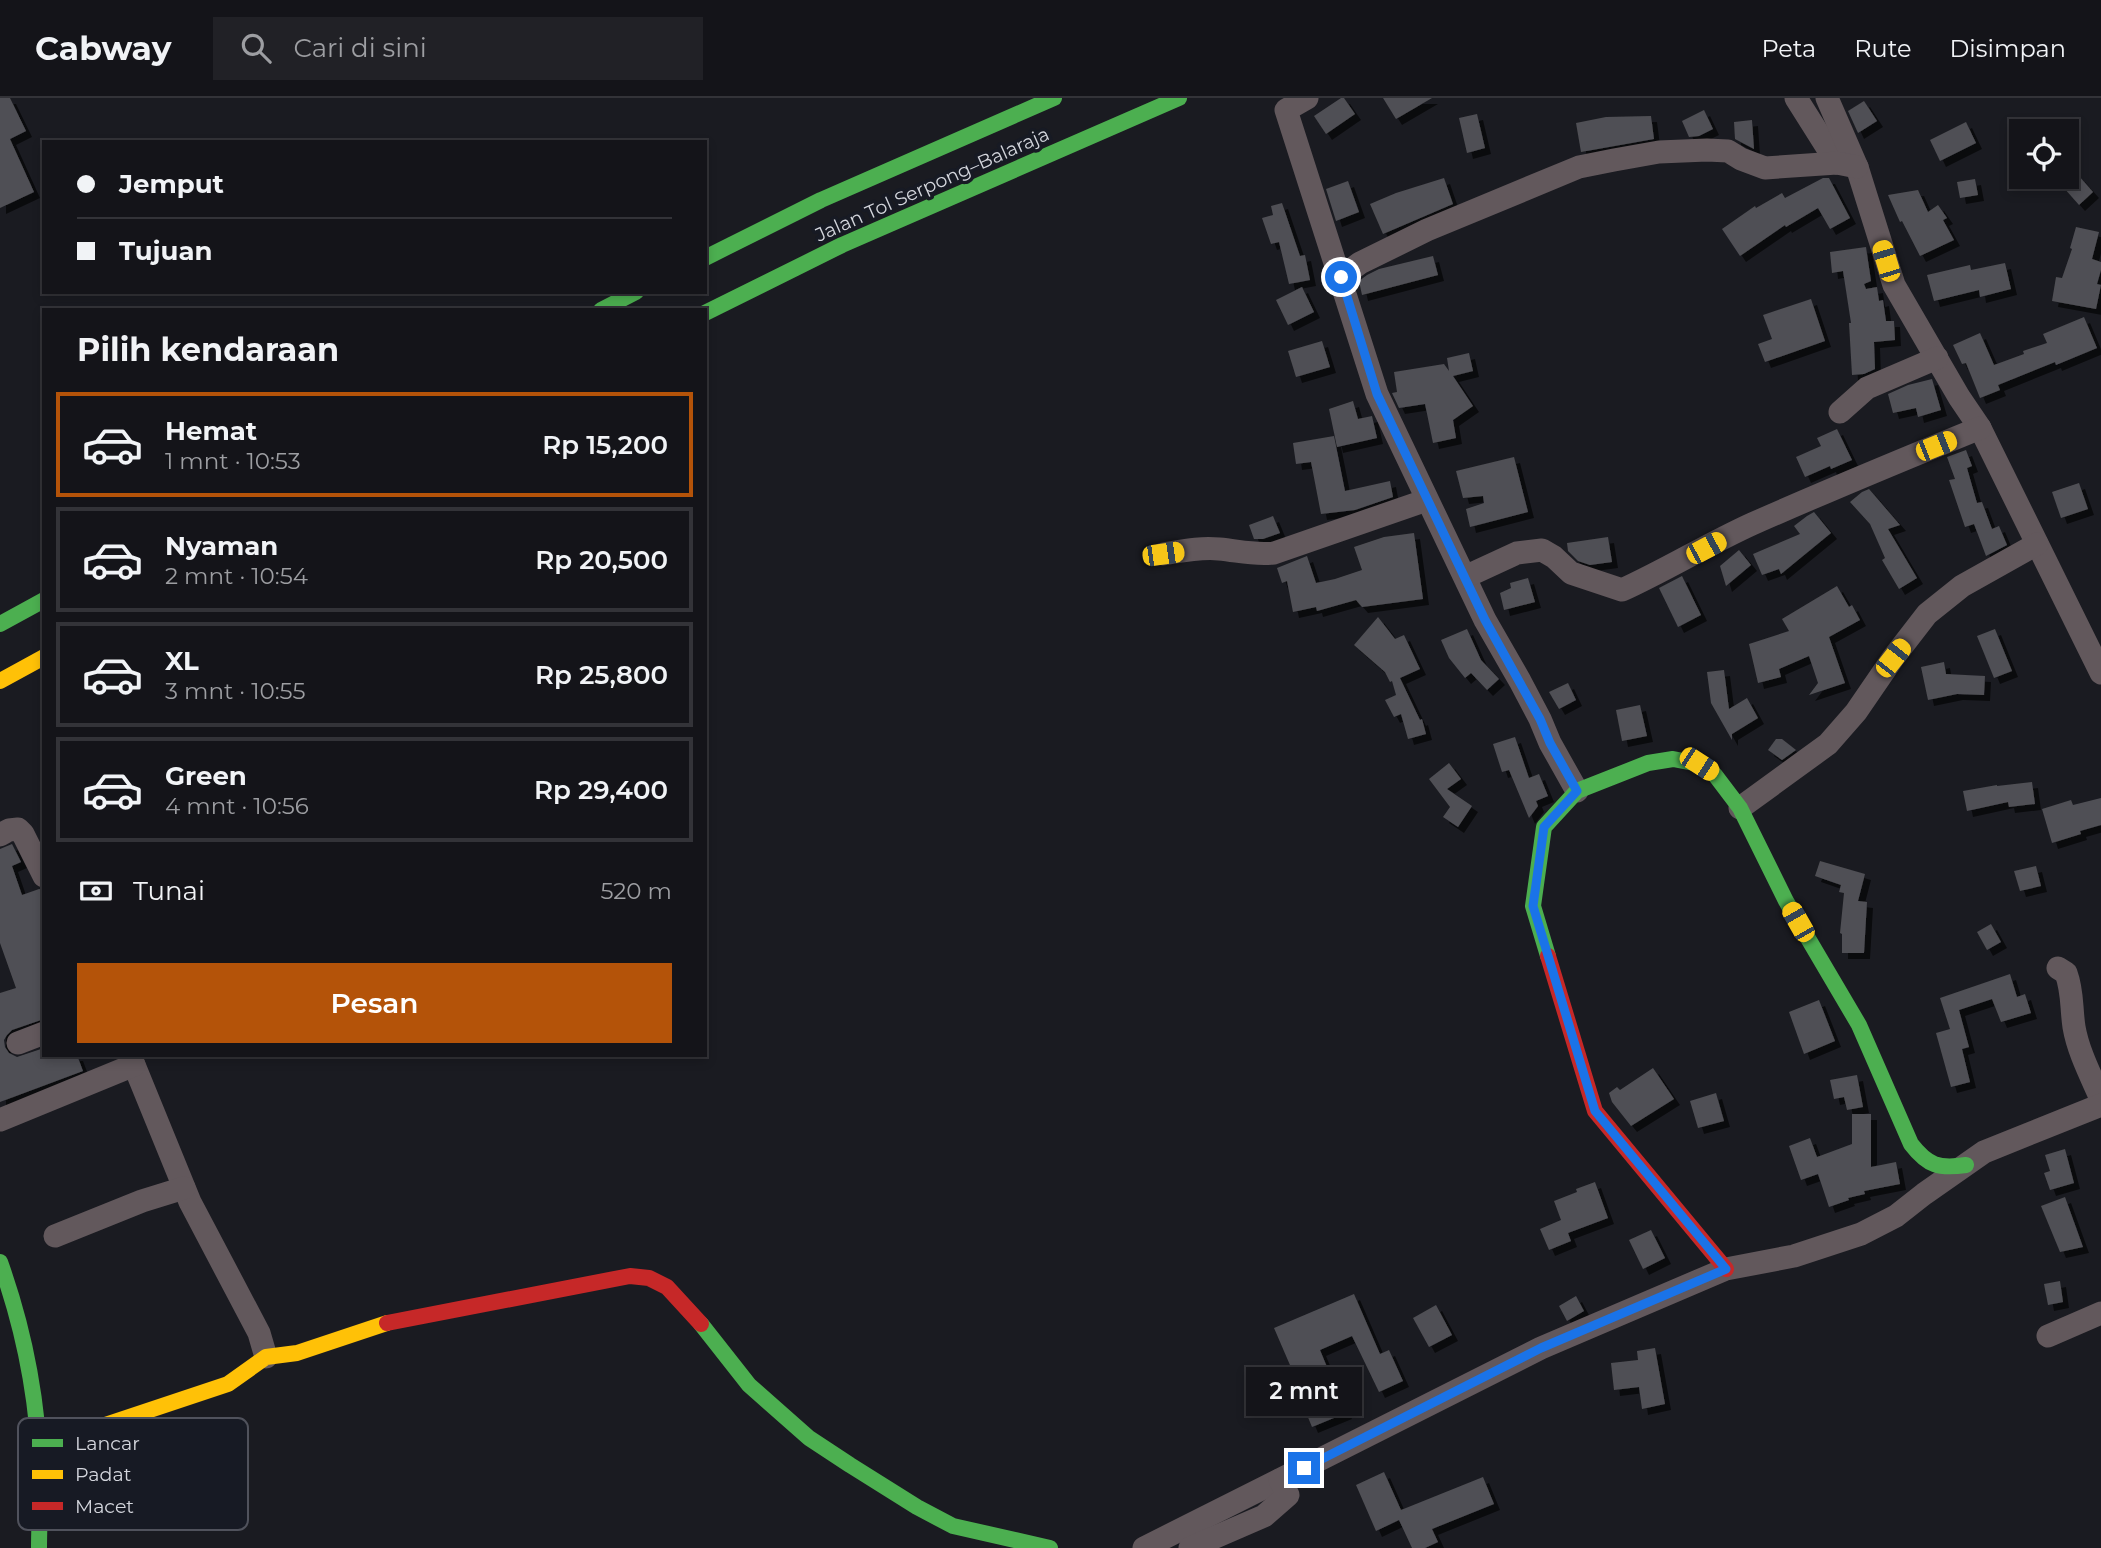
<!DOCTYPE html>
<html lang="id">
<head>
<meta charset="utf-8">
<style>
  :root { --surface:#141419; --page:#212126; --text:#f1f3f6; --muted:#9d9ea2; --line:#333338; --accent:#b45309 }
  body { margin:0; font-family:Montserrat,sans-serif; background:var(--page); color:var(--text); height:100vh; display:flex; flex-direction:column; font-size:26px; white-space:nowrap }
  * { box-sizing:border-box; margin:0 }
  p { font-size:23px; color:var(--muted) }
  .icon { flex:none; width:38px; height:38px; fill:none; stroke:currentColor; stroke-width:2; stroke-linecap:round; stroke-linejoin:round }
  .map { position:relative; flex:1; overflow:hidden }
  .side { position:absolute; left:42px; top:210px; width:665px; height:749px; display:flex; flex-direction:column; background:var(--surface); border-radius:0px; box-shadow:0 4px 10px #0003,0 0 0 2px var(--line) }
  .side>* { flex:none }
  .hud { position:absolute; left:42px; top:42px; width:665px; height:154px; border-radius:0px; box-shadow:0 4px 10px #0003,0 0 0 2px var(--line); display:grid; align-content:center; height:154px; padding:0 35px; background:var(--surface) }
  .fabs { position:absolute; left:2009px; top:21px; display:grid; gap:14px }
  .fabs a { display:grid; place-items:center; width:70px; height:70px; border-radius:0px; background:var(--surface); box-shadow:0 4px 10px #0003,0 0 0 2px var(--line); font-size:35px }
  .end { position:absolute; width:32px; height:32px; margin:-16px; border:9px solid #1a73e8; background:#fff; box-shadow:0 0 0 4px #fff }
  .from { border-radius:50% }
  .bubble { position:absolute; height:49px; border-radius:0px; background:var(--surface); box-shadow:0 4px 10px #0003,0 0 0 2px var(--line); font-size:23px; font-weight:600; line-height:49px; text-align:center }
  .car { position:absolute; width:21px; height:42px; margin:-21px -10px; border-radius:9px; box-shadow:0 0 5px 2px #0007; background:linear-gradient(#f5c518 24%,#345 0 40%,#f5c518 0 76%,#345 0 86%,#f5c518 0) }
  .hud b { display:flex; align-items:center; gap:24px; height:66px; font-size:26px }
  .hud b+b { border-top:2px solid var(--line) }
  .hud i { width:18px; height:18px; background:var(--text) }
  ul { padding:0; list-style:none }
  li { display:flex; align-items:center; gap:21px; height:105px; margin:0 14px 10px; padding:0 21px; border:4px solid var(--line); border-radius:0px }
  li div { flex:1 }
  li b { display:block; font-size:26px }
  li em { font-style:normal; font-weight:600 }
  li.active { border-color:var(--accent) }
  li>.icon { width:63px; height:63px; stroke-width:1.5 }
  h2 { padding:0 35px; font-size:32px; line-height:84px }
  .pay { display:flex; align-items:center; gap:18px; height:77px; padding:0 35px; font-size:26px }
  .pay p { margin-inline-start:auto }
  .button { display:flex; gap:14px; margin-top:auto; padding:14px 35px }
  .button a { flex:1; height:80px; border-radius:0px; background:var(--accent); color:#fff; font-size:28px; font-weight:600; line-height:80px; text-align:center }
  header { display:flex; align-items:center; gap:42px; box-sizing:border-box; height:98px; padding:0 35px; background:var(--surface); border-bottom:2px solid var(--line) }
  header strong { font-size:33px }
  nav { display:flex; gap:38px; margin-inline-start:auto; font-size:24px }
  .search { width:490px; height:63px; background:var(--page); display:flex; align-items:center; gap:18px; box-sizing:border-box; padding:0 24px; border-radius:0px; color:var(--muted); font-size:26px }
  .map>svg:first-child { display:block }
</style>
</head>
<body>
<header>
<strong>Cabway</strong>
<div class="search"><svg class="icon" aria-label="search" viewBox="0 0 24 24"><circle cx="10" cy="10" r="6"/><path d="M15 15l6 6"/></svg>Cari di sini</div>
<nav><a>Peta</a><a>Rute</a><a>Disimpan</a></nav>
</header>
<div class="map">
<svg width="2101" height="1450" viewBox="0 0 2101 1450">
  <defs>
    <filter id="shadow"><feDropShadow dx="6" dy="6" stdDeviation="0" flood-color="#0009"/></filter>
  </defs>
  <rect width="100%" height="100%" fill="#1a1b21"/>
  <g fill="#4f4f54" filter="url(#shadow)">
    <polygon points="0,0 10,0 26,33 10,41 34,94 0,110"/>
    <polygon points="1341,0 1344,0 1355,16 1326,36 1314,18"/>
    <polygon points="1383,0 1432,0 1396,21"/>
    <polygon points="1864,3 1877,23 1858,35 1848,13"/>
    <polygon points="1704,12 1713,31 1699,38 1689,39 1682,23"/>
    <polygon points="1477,16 1485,50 1467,55 1459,20"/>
    <polygon points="1651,18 1654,41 1581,54 1576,25 1606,19"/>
    <polygon points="1752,22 1754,51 1735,41 1734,24"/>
    <polygon points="1966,24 1976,45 1940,63 1930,42"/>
    <polygon points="2079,78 2093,94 2079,107 2064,90"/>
    <polygon points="1444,80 1453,106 1383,136 1370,106 1396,95"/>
    <polygon points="1823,80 1829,80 1850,120 1830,131 1818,110 1786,129 1785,127 1740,158 1722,131 1755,108 1756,110 1782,95 1785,100"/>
    <polygon points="1975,81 1978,97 1960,100 1957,84"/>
    <polygon points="1348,83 1359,114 1336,123 1326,91"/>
    <polygon points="1918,92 1928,114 1938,107 1947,120 1943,122 1954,142 1920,158 1902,123 1900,124 1888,97"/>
    <polygon points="1282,105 1300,158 1305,157 1310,182 1289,186 1279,144 1271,146 1262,120 1273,117 1271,108"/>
    <polygon points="2076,129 2099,134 2092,161 2101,164 2101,172 2097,186 2101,187 2096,211 2052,203 2056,179 2062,180 2072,151 2070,150"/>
    <polygon points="1866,149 1871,183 1864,186 1866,191 1877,189 1879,203 1883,202 1886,223 1894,223 1895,242 1874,244 1875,271 1864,276 1852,277 1849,225 1851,225 1843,173 1832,175 1830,154"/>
    <polygon points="1433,158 1438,177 1362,197 1359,183 1367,177 1379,171"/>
    <polygon points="2005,165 2011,191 1980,199 1979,192 1934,203 1927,177 1970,167 1971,172"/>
    <polygon points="1302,189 1314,214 1288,227 1276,202"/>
    <polygon points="1811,201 1825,243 1765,264 1758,246 1772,241 1763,217"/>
    <polygon points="2084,219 2097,250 2056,267 2055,264 1998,287 2000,292 1980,300 1966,265 1962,266 1953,247 1980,235 1994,267 2024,256 2023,253 2047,245 2043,236"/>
    <polygon points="1322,243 1330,269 1296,279 1288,253"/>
    <polygon points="1469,255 1473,273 1453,278 1473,308 1453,322 1456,340 1433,345 1425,306 1399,310 1392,295 1397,294 1394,274 1444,266 1449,273 1447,260"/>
    <polygon points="1932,281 1941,312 1918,319 1916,310 1893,315 1888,296 1908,287"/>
    <polygon points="1353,303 1358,321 1372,318 1377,340 1337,349 1329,311"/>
    <polygon points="1837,331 1852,362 1831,371 1830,368 1805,379 1796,359 1821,348 1817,340"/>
    <polygon points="1334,338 1345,393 1390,383 1393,399 1355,412 1321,416 1311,364 1296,366 1293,345"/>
    <polygon points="1966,352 1972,368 1967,370 1977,405 1982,404 1992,431 1999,428 2007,447 1986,458 1974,426 1965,429 1949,382 1955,381 1947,359"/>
    <polygon points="1514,359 1528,414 1470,429 1466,411 1484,405 1483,398 1463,400 1456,373"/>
    <polygon points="2079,385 2088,411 2061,420 2052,394"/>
    <polygon points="1869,391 1900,427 1888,431 1917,480 1899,491 1882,462 1885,460 1870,426 1850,404 1862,394"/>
    <polygon points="1814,414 1831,435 1781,476 1779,471 1762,477 1753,456 1800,436 1794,428 1807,418"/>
    <polygon points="1273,418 1280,435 1263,441 1254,441 1249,427"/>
    <polygon points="1414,435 1423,501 1362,509 1356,502 1317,513 1316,509 1293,514 1287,483 1282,485 1277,470 1307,458 1316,485 1335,481 1362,472 1354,449 1384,439"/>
    <polygon points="1608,439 1612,464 1590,467 1578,463 1568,453 1567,445"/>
    <polygon points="1739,452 1751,467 1726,488 1720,468"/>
    <polygon points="1682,478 1701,517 1678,529 1659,490"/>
    <polygon points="1528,480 1535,504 1504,512 1500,495 1511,490 1510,485"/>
    <polygon points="1837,488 1849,509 1852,507 1860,522 1829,539 1845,585 1809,597 1818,585 1809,558 1779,571 1781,579 1758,585 1749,546 1789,533 1782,521"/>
    <polygon points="1378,519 1395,541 1404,537 1420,571 1400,580 1420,622 1422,621 1426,636 1408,641 1401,616 1394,619 1385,602 1396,597 1392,583 1390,584 1385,574 1354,547"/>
    <polygon points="1467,531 1481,562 1499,581 1487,592 1471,575 1465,580 1449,560 1441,542"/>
    <polygon points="1995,531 2012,573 1994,580 1977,538"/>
    <polygon points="1944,564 1946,576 1985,578 1984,597 1957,596 1928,602 1921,569"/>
    <polygon points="1724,572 1729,611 1747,600 1758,620 1732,636 1732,642 1711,605 1707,574"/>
    <polygon points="1568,585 1576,602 1559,611 1549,594"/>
    <polygon points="1640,607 1647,638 1622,643 1616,612"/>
    <polygon points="1515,639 1529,680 1539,676 1548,698 1536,703 1538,708 1529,720 1509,672 1502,674 1493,646"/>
    <polygon points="1776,641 1782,641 1796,652 1782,662 1768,652"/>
    <polygon points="1449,665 1461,681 1447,691 1472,708 1458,729 1443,719 1450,709 1429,681"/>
    <polygon points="2032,684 2035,706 2009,709 2008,704 1967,713 1963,693 1997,687 1997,688"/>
    <polygon points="2101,700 2101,727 2080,733 2081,736 2052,745 2042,711 2071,702 2073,707"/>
    <polygon points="12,746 21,764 12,768 22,797 39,791 44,792 44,921 12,932 7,937 4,942 5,949 9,955 17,959 44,950 44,957 77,957 83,973 0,1004 0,895 16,890 0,845 0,751"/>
    <polygon points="1820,763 1865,776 1858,803 1867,804 1864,855 1842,855 1842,836 1840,835 1844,795 1839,794 1841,787 1815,778"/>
    <polygon points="2036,768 2041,788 2020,793 2014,773"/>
    <polygon points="1991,826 2001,844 1987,852 1977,834"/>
    <polygon points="2010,876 2017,899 2025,896 2031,915 2001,924 1992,901 1959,912 1969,949 1962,951 1970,984 1951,989 1936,935 1950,931 1940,900"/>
    <polygon points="1819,902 1835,943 1804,956 1789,914"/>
    <polygon points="1653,970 1674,1001 1631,1028 1612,1004 1609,995 1617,989 1620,992"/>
    <polygon points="1857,977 1863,1009 1847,1012 1844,999 1834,1001 1830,982"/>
    <polygon points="1716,995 1724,1023 1698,1030 1690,1003"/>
    <polygon points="1852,1016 1871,1016 1871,1069 1896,1064 1900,1086 1864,1093 1865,1096 1848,1100 1849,1102 1829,1109 1818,1076 1801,1082 1789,1048 1810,1040 1817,1059 1852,1046"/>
    <polygon points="2065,1051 2074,1085 2050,1092 2044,1075 2050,1073 2045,1057"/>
    <polygon points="1595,1084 1608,1120 1568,1135 1571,1143 1549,1152 1540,1131 1561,1122 1554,1103 1577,1094 1576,1091"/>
    <polygon points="2065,1099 2083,1149 2060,1154 2041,1108"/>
    <polygon points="1651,1132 1665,1160 1643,1171 1629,1142"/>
    <polygon points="2060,1183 2063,1204 2048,1207 2044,1186"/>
    <polygon points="1354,1196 1380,1256 1389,1252 1403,1283 1379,1294 1352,1238 1320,1252 1346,1315 1312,1329 1293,1283 1296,1281 1274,1230"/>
    <polygon points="1576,1198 1584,1213 1567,1223 1559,1208"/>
    <polygon points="1436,1207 1452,1237 1429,1249 1413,1220"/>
    <polygon points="1655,1250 1665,1306 1642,1311 1639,1289 1614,1292 1611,1265 1638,1262 1637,1253"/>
    <polygon points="1384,1374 1401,1412 1483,1379 1494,1406 1432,1431 1438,1444 1425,1450 1412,1450 1399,1422 1376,1433 1356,1387"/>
  </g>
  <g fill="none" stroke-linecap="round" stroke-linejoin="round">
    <g stroke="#62585c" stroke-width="23">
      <polyline points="1307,0 1286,12 1377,296 1485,522 1520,583 1540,621 1550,645 1577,693"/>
      <polyline points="1796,0 1837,65"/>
      <polyline points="1827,0 1857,69 1894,187 1959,299 1980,330 2101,575"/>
      <polyline points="1341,179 1360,165 1427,132 1579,69 1614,62 1659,54 1707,52 1728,53 1741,61 1765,70 1837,65 1857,69"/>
      <polyline points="1840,314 1867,290 1937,260"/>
      <path d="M 1163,456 C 1182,453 1200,449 1219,451 C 1240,453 1252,457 1274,455 L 1427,402"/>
      <path d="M 1465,479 L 1517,455 L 1542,452 L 1554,459 L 1571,475 L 1622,492 C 1666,472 1708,446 1752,426 C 1827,393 1904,361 1980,330"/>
      <polyline points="1740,710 1828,646 1856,614 1893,560 1927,516 1962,488 2037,446"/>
      <polyline points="0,737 9,732 18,731 23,736 44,778"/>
      <path d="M 2058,870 L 2066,875 C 2073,894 2071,909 2074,929 C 2078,953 2091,978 2101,1001"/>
      <polyline points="18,945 44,935"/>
      <polyline points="130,957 190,1104 259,1235 266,1259"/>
      <polyline points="0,1022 134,967"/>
      <polyline points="55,1138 142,1103 184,1090"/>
      <polyline points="2048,1238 2101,1215"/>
      <polyline points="1144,1450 1541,1250 1726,1171 1794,1158 1861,1136 1896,1118 1924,1096 1984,1054 2101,1007"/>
      <polyline points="1190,1450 1264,1418 1288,1397 1280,1382"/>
    </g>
    <g stroke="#4caf50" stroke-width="16">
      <polyline points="705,160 821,102 1054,0"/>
      <polyline points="601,212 636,194"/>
      <polyline points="705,215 842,147 1179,0"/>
      <polyline points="0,526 44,502"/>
      <path d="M 1548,858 L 1533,808 L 1544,729 L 1577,693 L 1648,665 L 1673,661 L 1699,666 L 1715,677 L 1740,710 L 1786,803 L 1859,927 L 1911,1046 C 1928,1068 1939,1071 1966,1067"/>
      <path d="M 0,1164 C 24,1231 38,1303 40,1375 C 41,1400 39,1425 39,1450"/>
      <polyline points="701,1226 749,1287 809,1340 850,1367 917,1409 953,1428 1050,1450"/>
    </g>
    <g stroke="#ffc107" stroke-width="16">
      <polyline points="0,583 44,559"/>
      <polyline points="39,1349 228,1286 266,1259 297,1255 387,1225"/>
    </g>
    <g stroke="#c62828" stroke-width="16">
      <polyline points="1548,858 1595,1013 1726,1171"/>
      <polyline points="387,1225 630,1178 649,1180 667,1189 701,1226"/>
    </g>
  </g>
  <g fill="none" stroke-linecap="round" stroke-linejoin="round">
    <polyline stroke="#1a73e8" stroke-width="9" points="1304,1370 1541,1250 1726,1171 1595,1013 1533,808 1544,729 1577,693 1550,645 1540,621 1485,522 1377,296 1341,179"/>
  </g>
  <g text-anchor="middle" stroke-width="7" stroke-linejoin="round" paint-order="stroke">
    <g font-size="19" fill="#d4d6dd" stroke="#171a24">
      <text transform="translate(932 86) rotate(-24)" y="7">Jalan Tol Serpong–Balaraja</text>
    </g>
  </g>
  <rect x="18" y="1320" width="230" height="112" rx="10" fill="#171a24" stroke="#50525c" stroke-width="2"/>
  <rect x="32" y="1341" width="31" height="8" fill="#4caf50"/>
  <rect x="32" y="1372" width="31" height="9" fill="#ffc107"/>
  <rect x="32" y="1404" width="31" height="8" fill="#c62828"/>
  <g font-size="19" fill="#d4d6dd">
    <text x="75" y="1352">Lancar</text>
    <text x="75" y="1383">Padat</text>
    <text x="75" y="1415">Macet</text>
  </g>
</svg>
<div class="fabs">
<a><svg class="icon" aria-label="locate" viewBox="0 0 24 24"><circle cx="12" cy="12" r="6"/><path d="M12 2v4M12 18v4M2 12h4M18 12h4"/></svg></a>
</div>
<i class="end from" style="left:1341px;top:179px"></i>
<i class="end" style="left:1304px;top:1370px"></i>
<div class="bubble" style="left:1246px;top:1269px;width:116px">2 mnt</div>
<i class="car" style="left:1886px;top:163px;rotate:343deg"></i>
<i class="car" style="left:1936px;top:348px;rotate:68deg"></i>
<i class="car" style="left:1706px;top:450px;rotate:62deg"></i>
<i class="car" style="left:1163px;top:456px;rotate:82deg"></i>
<i class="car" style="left:1893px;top:560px;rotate:38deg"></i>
<i class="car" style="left:1699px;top:666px;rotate:123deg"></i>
<i class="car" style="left:1798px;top:824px;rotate:330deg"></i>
<div class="hud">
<b><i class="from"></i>Jemput</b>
<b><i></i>Tujuan</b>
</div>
<section class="side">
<h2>Pilih kendaraan</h2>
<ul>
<li class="active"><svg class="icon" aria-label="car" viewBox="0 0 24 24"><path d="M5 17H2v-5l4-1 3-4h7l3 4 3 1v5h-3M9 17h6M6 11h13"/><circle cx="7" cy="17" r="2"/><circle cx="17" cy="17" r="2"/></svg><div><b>Hemat</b><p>1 mnt · 10:53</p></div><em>Rp 15,200</em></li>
<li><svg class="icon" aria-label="car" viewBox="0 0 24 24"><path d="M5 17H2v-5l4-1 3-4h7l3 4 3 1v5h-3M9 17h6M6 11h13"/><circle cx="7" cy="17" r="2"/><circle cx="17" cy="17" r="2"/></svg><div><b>Nyaman</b><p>2 mnt · 10:54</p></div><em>Rp 20,500</em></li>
<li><svg class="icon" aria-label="car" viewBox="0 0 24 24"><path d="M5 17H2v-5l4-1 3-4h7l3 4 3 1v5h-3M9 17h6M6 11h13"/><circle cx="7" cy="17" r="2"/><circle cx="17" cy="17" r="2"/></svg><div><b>XL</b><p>3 mnt · 10:55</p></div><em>Rp 25,800</em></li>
<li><svg class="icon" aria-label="car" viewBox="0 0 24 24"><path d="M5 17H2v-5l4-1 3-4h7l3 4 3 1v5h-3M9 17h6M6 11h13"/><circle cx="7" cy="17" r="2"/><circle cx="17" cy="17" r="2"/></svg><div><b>Green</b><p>4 mnt · 10:56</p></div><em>Rp 29,400</em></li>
</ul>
<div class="pay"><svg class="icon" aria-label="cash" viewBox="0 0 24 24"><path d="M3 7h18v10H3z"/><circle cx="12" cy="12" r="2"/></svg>Tunai<p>520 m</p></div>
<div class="button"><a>Pesan</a></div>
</section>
</div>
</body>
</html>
